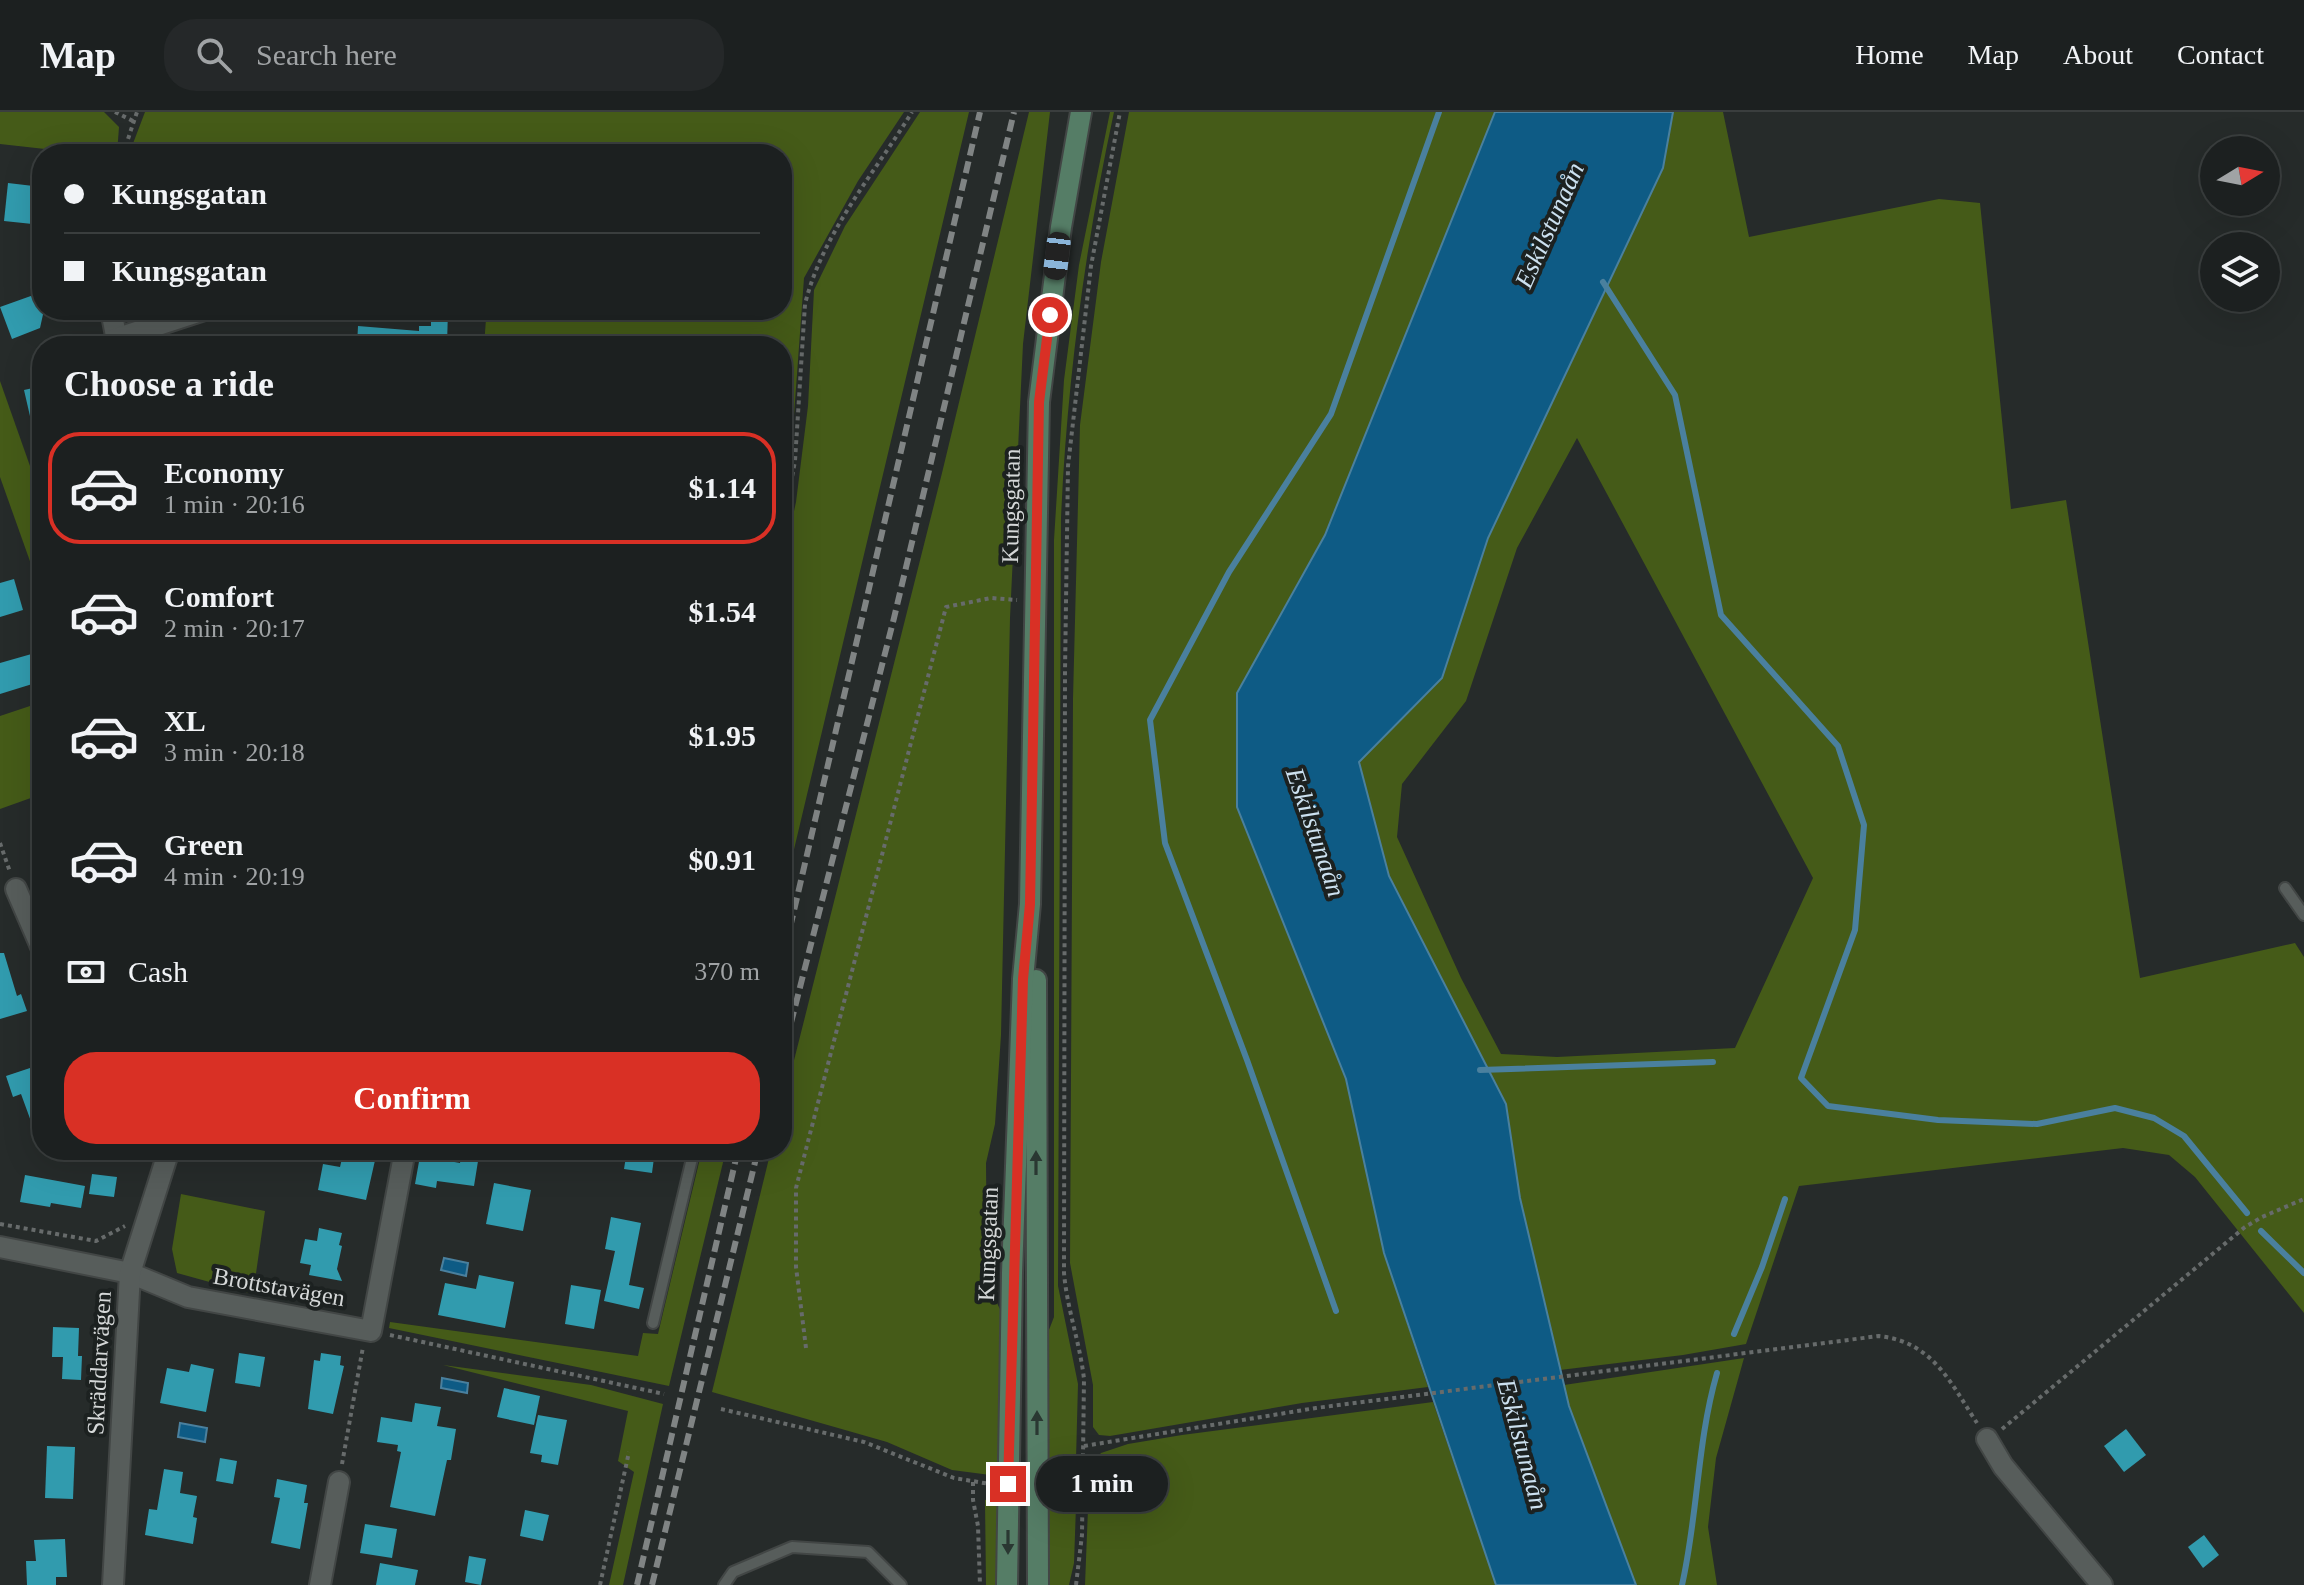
<!DOCTYPE html>
<html lang="en">
<head>
<meta charset="utf-8">
<style>
  :root { --surface:#1c2020; --page:#252829; --text:#f1f3f6; --muted:#a0a3a5; --line:#3a3e3e; --accent:#d93025 }
  body { margin:0; font-family:"Times New Roman",serif; background:var(--page); color:var(--text); height:100vh; display:flex; flex-direction:column; font-size:30px; white-space:nowrap }
  * { box-sizing:border-box; margin:0 }
  p { font-size:26px; color:var(--muted) }
  .icon { flex:none; width:44px; height:44px; fill:none; stroke:currentColor; stroke-width:2; stroke-linecap:round; stroke-linejoin:round }
  .map { position:relative; flex:1; overflow:hidden }
  .details { position:absolute; left:32px; top:224px; width:760px; height:824px; display:flex; flex-direction:column; background:var(--surface); border-radius:32px; box-shadow:0 8px 32px #0002,0 0 0 2px var(--line) }
  .details>* { flex:none }
  .guide { position:absolute; left:32px; top:32px; width:760px; height:176px; border-radius:32px; box-shadow:0 8px 32px #0002,0 0 0 2px var(--line); display:grid; align-content:center; height:176px; padding:0 32px; background:var(--surface) }
  .needle { width:52px; rotate:80deg }
  .controls { position:absolute; left:2200px; top:24px; display:grid; gap:16px }
  .controls a { display:grid; place-items:center; width:80px; height:80px; border-radius:50%; background:var(--surface); box-shadow:0 8px 32px #0002,0 0 0 2px var(--line); font-size:40px }
  .end { position:absolute; width:36px; height:36px; margin:-18px; border:10px solid #d93025; background:#fff; box-shadow:0 0 0 4px #fff }
  .from { border-radius:50% }
  .bubble { position:absolute; height:56px; border-radius:28px; background:var(--surface); box-shadow:0 8px 32px #0002,0 0 0 2px var(--line); font-size:26px; font-weight:700; line-height:56px; text-align:center }
  .car { position:absolute; width:24px; height:48px; margin:-24px -12px; border-radius:10px; box-shadow:0 0 6px 2px #0007; background:linear-gradient(#222 24%,#8ab4d8 0 40%,#222 0 76%,#8ab4d8 0 86%,#222 0) }
  .guide b { display:flex; align-items:center; gap:28px; height:76px; font-size:30px }
  .guide b+b { border-top:2px solid var(--line) }
  .guide i { width:20px; height:20px; background:var(--text) }
  ul { padding:0; list-style:none }
  li { display:flex; align-items:center; gap:24px; height:112px; margin:0 16px 12px; padding:0 16px; border:4px solid transparent; border-radius:32px }
  li div { flex:1 }
  li b { display:block; font-size:30px }
  li em { font-style:normal; font-weight:700 }
  li.current { border-color:var(--accent) }
  li>.icon { width:72px; height:72px; stroke-width:1.5 }
  h2 { padding:0 32px; font-size:36px; line-height:96px }
  .pay { display:flex; align-items:center; gap:20px; height:88px; padding:0 32px; font-size:30px }
  .pay p { margin-inline-start:auto }
  .cta { display:flex; gap:16px; margin-top:auto; padding:16px 32px }
  .cta a { flex:1; height:92px; border-radius:32px; background:var(--accent); color:#fff; font-size:32px; font-weight:700; line-height:92px; text-align:center }
  header { display:flex; align-items:center; gap:48px; box-sizing:border-box; height:112px; padding:0 40px; background:var(--surface); border-bottom:2px solid var(--line) }
  header strong { font-size:38px }
  nav { display:flex; gap:44px; margin-inline-start:auto; font-size:28px }
  .search { width:560px; height:72px; background:var(--page); display:flex; align-items:center; gap:20px; box-sizing:border-box; padding:0 28px; border-radius:32px; color:var(--muted); font-size:30px }
  .map>svg:first-child { display:block }
</style>
</head>
<body>
<header>
<strong>Map</strong>
<div class="search"><svg class="icon" aria-label="search" viewBox="0 0 24 24"><circle cx="10" cy="10" r="6"/><path d="M15 15l6 6"/></svg>Search here</div>
<nav><a>Home</a><a>Map</a><a>About</a><a>Contact</a></nav>
</header>
<div class="map">
<svg width="2304" height="1473" viewBox="0 0 2304 1473">
  <rect width="100%" height="100%" fill="#262b2a"/>
  <g fill="#455b18" fill-rule="evenodd">
    <polygon points="0,0 104,0 119,15 117,42 90,42 0,32"/>
    <polygon points="145,0 904,0 858,69 804,166 792,331 783,340 782,234 484,234 486,207 433,203 433,198 782,198 782,42 129,42"/>
    <polygon points="920,0 969,0 782,788 782,455 796,390 808,294 814,178 845,114"/>
    <polygon points="1029,0 1050,0 1023,232 1010,506 1001,923 995,1012 986,1051 987,1169 1003,1204 998,1364 952,1358 887,1330 712,1280 771,1038 782,1038 782,996 942,361"/>
    <path d="M 1110,0 L 1114,0 C 1085,134 1067,270 1061,406 L 1058,1174 L 1078,1272 L 1076,1347 L 1073,1364 L 1065,1370 L 1051,1369 L 1047,1366 L 1047,1223 L 1054,1205 L 1054,428 L 1064,268 L 1079,153 Z"/>
    <polygon points="1129,0 1495,0 1325,423 1237,581 1237,695 1346,967 1384,1141 1428,1275 1302,1291 1110,1324 1099,1323 1093,1315 1093,1273 1070,1151 1073,587 1080,313 1101,150"/>
    <path d="M 1673,0 L 1723,0 L 1749,125 L 1939,87 L 1980,91 L 2011,397 L 2066,388 L 2140,866 L 2295,831 L 2304,845 L 2304,1201 L 2195,1065 L 2169,1043 L 2123,1036 L 1799,1074 L 1746,1232 L 1683,1243 L 1560,1258 L 1520,1086 L 1506,992 L 1389,764 L 1359,650 L 1442,566 L 1488,426 L 1663,56 ZM 1577,326 L 1813,766 L 1735,936 L 1557,945 L 1501,942 L 1461,866 L 1397,725 L 1402,672 L 1466,589 L 1517,436 Z"/>
    <polygon points="0,269 42,388 42,483 0,365"/>
    <polygon points="42,590 42,682 0,697 0,604"/>
    <polygon points="702,1038 726,1038 669,1274 389,1216 390,1210 638,1244 643,1221 658,1222"/>
    <polygon points="181,1082 265,1099 253,1182 177,1161 172,1137"/>
    <polygon points="1744,1246 1716,1346 1708,1415 1717,1473 1636,1473 1569,1294 1564,1273"/>
    <polygon points="443,1253 591,1273 663,1292 623,1473 609,1473 634,1360 618,1349 628,1299"/>
    <polygon points="1433,1290 1496,1473 1085,1473 1089,1371 1093,1351 1101,1341 1128,1332 1182,1323"/>
    <polygon points="992,1386 997,1388 998,1473 986,1473 985,1388"/>
    <polygon points="1047,1387 1063,1388 1076,1394 1074,1451 1069,1473 1047,1473"/>
  </g>
  <g fill="#0e5b85" stroke="#4a809e" stroke-width="2">
    <polygon points="1495,0 1673,0 1663,56 1488,426 1442,566 1359,650 1389,764 1506,992 1520,1086 1569,1294 1636,1473 1496,1473 1384,1141 1346,967 1237,695 1237,581 1325,423"/>
    <polygon points="444,1146 468,1151 466,1164 441,1158"/>
    <polygon points="442,1266 468,1271 467,1281 441,1276"/>
    <polygon points="180,1311 207,1316 205,1330 178,1325"/>
  </g>
  <g fill="none" stroke-linecap="round" stroke-linejoin="round">
    <g stroke="#4a809e" stroke-width="6">
      <polyline points="1603,170 1675,283 1721,503 1838,634 1864,713 1855,818 1801,966 1828,994 1938,1008 2037,1012 2115,996 2154,1006 2184,1024 2247,1101"/>
      <polyline points="1480,958 1713,950"/>
      <polyline points="2261,1119 2304,1161"/>
      <polyline points="1336,1199 1247,948 1165,731 1150,608 1229,460 1331,302 1439,0"/>
      <polyline points="1734,1222 1762,1155 1785,1087"/>
      <path d="M 1682,1473 C 1698,1403 1697,1330 1717,1261"/>
    </g>
  </g>
  <g fill="#319bae">
    <polygon points="8,71 42,75 42,113 4,109"/>
    <polygon points="42,180 42,198 44,198 40,216 12,227 0,195"/>
    <polygon points="431,198 448,198 447,233 357,234 358,214 419,219 419,214 431,214"/>
    <polygon points="42,274 42,326 35,326 24,278"/>
    <polygon points="14,467 23,498 0,505 0,471"/>
    <polygon points="42,539 42,569 0,582 0,551"/>
    <polygon points="0,841 4,841 17,884 21,882 27,899 0,907"/>
    <polygon points="42,952 42,1033 40,1034 21,982 13,985 6,964"/>
    <polygon points="344,1038 376,1044 366,1088 318,1078 323,1052 340,1055"/>
    <polygon points="627,1038 655,1038 652,1061 624,1057"/>
    <polygon points="462,1040 479,1043 474,1074 437,1069 436,1076 415,1072 420,1044 460,1051"/>
    <polygon points="92,1062 117,1065 114,1085 89,1082"/>
    <polygon points="25,1063 85,1074 81,1096 51,1091 50,1095 20,1090"/>
    <polygon points="494,1071 531,1078 523,1119 486,1112"/>
    <polygon points="611,1105 641,1111 629,1173 644,1176 639,1197 604,1189 615,1139 605,1137"/>
    <polygon points="319,1116 342,1121 339,1133 342,1134 337,1157 342,1169 309,1163 311,1153 300,1151 305,1127 317,1129"/>
    <polygon points="479,1163 514,1170 505,1216 438,1203 445,1171 476,1177"/>
    <polygon points="571,1173 601,1178 594,1217 565,1212"/>
    <polygon points="53,1215 79,1216 78,1244 82,1244 81,1268 62,1267 63,1245 52,1245"/>
    <polygon points="239,1241 265,1245 260,1275 235,1271"/>
    <polygon points="321,1241 341,1244 340,1253 344,1254 333,1302 308,1297 314,1248 320,1249"/>
    <polygon points="191,1252 214,1257 206,1300 160,1291 167,1256 189,1260"/>
    <polygon points="504,1276 540,1284 534,1313 497,1305"/>
    <polygon points="415,1291 441,1295 437,1314 456,1317 451,1348 447,1348 435,1404 390,1395 401,1340 397,1339 398,1333 377,1330 381,1305 412,1310"/>
    <polygon points="538,1303 567,1308 558,1353 541,1350 542,1343 530,1341"/>
    <polygon points="2126,1317 2146,1343 2124,1360 2104,1334"/>
    <polygon points="47,1334 75,1335 73,1387 45,1386"/>
    <polygon points="220,1346 237,1349 233,1372 216,1369"/>
    <polygon points="164,1357 183,1360 180,1381 197,1384 193,1405 197,1406 193,1432 145,1423 149,1397 157,1398"/>
    <polygon points="277,1367 307,1373 304,1391 308,1391 300,1437 271,1431 280,1386 274,1385"/>
    <polygon points="525,1398 549,1403 543,1429 520,1424"/>
    <polygon points="365,1412 397,1417 392,1446 360,1441"/>
    <polygon points="2204,1423 2219,1443 2203,1456 2188,1435"/>
    <polygon points="65,1427 67,1465 56,1465 56,1473 27,1473 26,1449 36,1449 34,1428"/>
    <polygon points="469,1444 486,1447 481,1473 465,1470"/>
    <polygon points="380,1451 418,1458 415,1473 376,1473"/>
  </g>
  <g fill="none" stroke-linecap="round" stroke-linejoin="round">
    <g stroke="#424645" stroke-width="14">
      <g id="service">
        <polyline points="2285,776 2304,803"/>
        <polyline points="653,1211 694,1038"/>
        <polyline points="724,1473 733,1460 792,1435 868,1440 901,1473"/>
      </g>
    </g>
    <g stroke="#424645" stroke-width="24">
      <g id="minor">
        <polyline points="111,198 118,234"/>
        <polyline points="115,227 204,198"/>
        <polyline points="16,777 42,837"/>
        <polyline points="0,1135 130,1161 188,1185 371,1219 405,1038"/>
        <polyline points="1987,1327 2003,1354 2102,1473"/>
        <polyline points="113,1473 130,1161 169,1038"/>
        <polyline points="320,1473 339,1370"/>
      </g>
    </g>
    <g stroke="#424645" stroke-width="24">
      <g id="secondary">
        <polyline points="1036,868 1038,1473"/>
        <polyline points="1007,1473 1012,1161 1023,867 1030,792 1039,290 1061,115 1081,0"/>
      </g>
    </g>
    <g stroke="#676b6b" stroke-width="4" stroke-dasharray="4 4" stroke-linecap="butt">
      <polyline points="115,0 133,9"/>
      <polyline points="123,42 137,0"/>
      <path d="M 782,419 L 795,349 L 805,192 C 823,120 874,62 912,0"/>
      <polyline points="0,731 10,760"/>
      <polyline points="0,1112 96,1129 125,1114"/>
      <polyline points="390,1223 664,1282"/>
      <polyline points="806,1236 796,1155 796,1076 946,495 991,486 1017,488"/>
      <polyline points="721,1297 864,1330 954,1366 990,1372"/>
      <polyline points="2002,1317 2245,1115 2262,1105 2304,1087"/>
      <path d="M 1084,1334 L 1316,1296 L 1879,1224 C 1933,1230 1950,1270 1977,1311"/>
      <polyline points="342,1352 363,1235"/>
      <polyline points="973,1370 973,1388 978,1414 980,1473"/>
      <polyline points="1058,1377 1083,1378"/>
      <polyline points="600,1473 629,1340"/>
      <path d="M 1076,1473 L 1082,1423 L 1084,1267 C 1080,1231 1067,1197 1064,1161 L 1065,559 L 1068,354 L 1091,154 L 1120,0"/>
    </g>
    <use href="#service" stroke="#575d5b" stroke-width="10"/>
    <use href="#minor" stroke="#575d5b" stroke-width="20"/>
    <use href="#secondary" stroke="#557d66" stroke-width="20"/>
    <g stroke="#808484" stroke-width="6" stroke-dasharray="12 6" stroke-linecap="butt">
      <polyline points="782,850 980,0"/>
      <polyline points="782,946 894,506 1014,0"/>
      <polyline points="637,1473 738,1038"/>
      <polyline points="652,1473 758,1038"/>
    </g>
  </g>
  <defs><path id="oneway-solid" d="M-6-.8H1V-3.2L6.5 0L1 3.2V.8H-6Z" transform="scale(2)"/></defs>
  <g fill="#2a3832">
    <use href="#oneway-solid" transform="translate(1036 1051) rotate(-90)"/>
    <use href="#oneway-solid" transform="translate(1037 1311) rotate(-90)"/>
    <use href="#oneway-solid" transform="translate(1008 1430) rotate(90)"/>
  </g>
  <g fill="none" stroke-linecap="round" stroke-linejoin="round">
    <polyline stroke="#d93025" stroke-width="10" points="1008,1372 1023,867 1030,792 1039,290 1050,203"/>
  </g>
  <g text-anchor="middle" stroke-width="8" stroke-linejoin="round" paint-order="stroke">
    <g font-size="24" fill="#d5d8d8" stroke="#1c2120">
      <text transform="translate(1011 394) rotate(-89)" y="8">Kungsgatan</text>
      <text transform="translate(988 1132) rotate(-88)" y="8">Kungsgatan</text>
      <text transform="translate(279 1175) rotate(10)" y="8">Brottstavägen</text>
      <text transform="translate(99 1251) rotate(-87)" y="8">Skräddarvägen</text>
    </g>
    <g font-size="26" font-style="italic" fill="#cce1f0" stroke="#1c2120">
      <text transform="translate(1549 113) rotate(-66)" y="9">Eskilstunaån</text>
      <text transform="translate(1316 720) rotate(71)" y="9">Eskilstunaån</text>
      <text transform="translate(1523 1332) rotate(75)" y="9">Eskilstunaån</text>
    </g>
  </g>
</svg>
<div class="controls">
<a><svg class="needle" viewBox="-14 -14 28 28"><path d="M0-13l5 13h-10z" fill="#e53935"/><path d="M0 13l5-13h-10z" fill="#a0a3a5"/></svg></a>
<a><svg class="icon" aria-label="layers" viewBox="0 0 24 24"><path d="M12 4l9 5-9 5-9-5zM3 14l9 5 9-5"/></svg></a>
</div>
<i class="end from" style="left:1050px;top:203px"></i>
<i class="end" style="left:1008px;top:1372px"></i>
<div class="bubble" style="left:1036px;top:1344px;width:132px">1 min</div>
<i class="car" style="left:1057px;top:144px;rotate:187deg"></i>
<div class="guide">
<b><i class="from"></i>Kungsgatan</b>
<b><i></i>Kungsgatan</b>
</div>
<section class="details">
<h2>Choose a ride</h2>
<ul>
<li class="current"><svg class="icon" aria-label="car" viewBox="0 0 24 24"><path d="M5 17H2v-5l4-1 3-4h7l3 4 3 1v5h-3M9 17h6M6 11h13"/><circle cx="7" cy="17" r="2"/><circle cx="17" cy="17" r="2"/></svg><div><b>Economy</b><p>1 min · 20:16</p></div><em>$1.14</em></li>
<li><svg class="icon" aria-label="car" viewBox="0 0 24 24"><path d="M5 17H2v-5l4-1 3-4h7l3 4 3 1v5h-3M9 17h6M6 11h13"/><circle cx="7" cy="17" r="2"/><circle cx="17" cy="17" r="2"/></svg><div><b>Comfort</b><p>2 min · 20:17</p></div><em>$1.54</em></li>
<li><svg class="icon" aria-label="car" viewBox="0 0 24 24"><path d="M5 17H2v-5l4-1 3-4h7l3 4 3 1v5h-3M9 17h6M6 11h13"/><circle cx="7" cy="17" r="2"/><circle cx="17" cy="17" r="2"/></svg><div><b>XL</b><p>3 min · 20:18</p></div><em>$1.95</em></li>
<li><svg class="icon" aria-label="car" viewBox="0 0 24 24"><path d="M5 17H2v-5l4-1 3-4h7l3 4 3 1v5h-3M9 17h6M6 11h13"/><circle cx="7" cy="17" r="2"/><circle cx="17" cy="17" r="2"/></svg><div><b>Green</b><p>4 min · 20:19</p></div><em>$0.91</em></li>
</ul>
<div class="pay"><svg class="icon" aria-label="cash" viewBox="0 0 24 24"><path d="M3 7h18v10H3z"/><circle cx="12" cy="12" r="2"/></svg>Cash<p>370 m</p></div>
<div class="cta"><a>Confirm</a></div>
</section>
</div>
</body>
</html>
